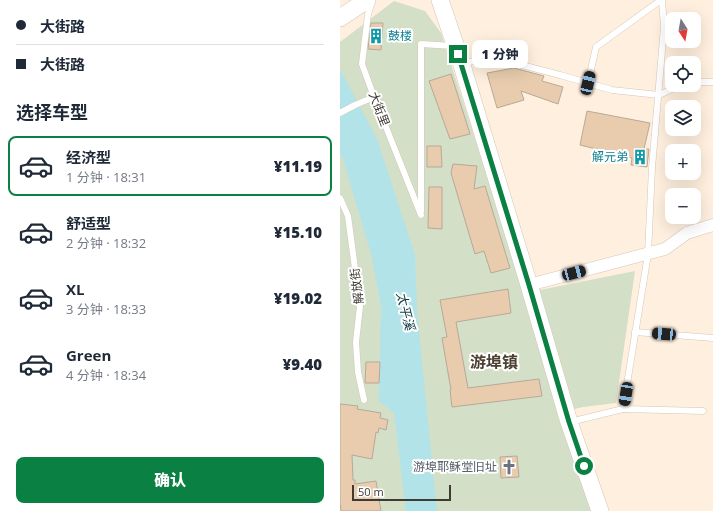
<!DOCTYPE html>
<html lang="zh">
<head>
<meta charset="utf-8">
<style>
  :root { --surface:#fff; --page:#f6f6f7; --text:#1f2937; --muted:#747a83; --line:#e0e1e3; --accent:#0b8043 }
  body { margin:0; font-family:"Open Sans","Noto Sans SC",sans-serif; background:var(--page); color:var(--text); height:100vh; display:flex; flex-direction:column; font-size:15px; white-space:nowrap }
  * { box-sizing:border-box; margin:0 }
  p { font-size:13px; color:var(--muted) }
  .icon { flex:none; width:22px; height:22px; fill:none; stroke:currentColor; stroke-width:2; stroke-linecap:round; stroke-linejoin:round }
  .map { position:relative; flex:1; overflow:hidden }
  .side { display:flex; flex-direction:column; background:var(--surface); width:340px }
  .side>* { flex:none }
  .guide { display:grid; align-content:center; height:88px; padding:0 16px; background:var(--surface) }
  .needle { width:26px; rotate:169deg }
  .buttons { position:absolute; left:325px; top:12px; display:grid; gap:8px }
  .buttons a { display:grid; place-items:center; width:36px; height:36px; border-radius:8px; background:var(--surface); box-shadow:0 4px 16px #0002; font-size:20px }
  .scale { position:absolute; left:12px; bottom:10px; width:99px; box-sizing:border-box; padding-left:4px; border:2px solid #403a34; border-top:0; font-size:11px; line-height:14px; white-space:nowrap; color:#403a34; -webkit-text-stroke:3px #fff; paint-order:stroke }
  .end { position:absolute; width:18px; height:18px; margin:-9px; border:5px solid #0b8043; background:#fff; box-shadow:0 0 0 2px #fff }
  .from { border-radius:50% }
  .bubble { position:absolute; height:28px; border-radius:8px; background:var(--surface); box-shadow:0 4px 16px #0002; font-size:13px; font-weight:800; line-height:28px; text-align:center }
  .car { position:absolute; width:12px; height:24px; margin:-12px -6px; border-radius:5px; box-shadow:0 0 3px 1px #0007; background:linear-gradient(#222 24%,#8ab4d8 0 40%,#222 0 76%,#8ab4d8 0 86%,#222 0) }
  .guide b { display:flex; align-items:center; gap:14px; height:38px; font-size:15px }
  .guide b+b { border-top:1px solid var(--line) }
  .guide i { width:10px; height:10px; background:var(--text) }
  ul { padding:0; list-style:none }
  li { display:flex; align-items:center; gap:12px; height:60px; margin:0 8px 6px; padding:0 8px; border:2px solid transparent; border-radius:8px }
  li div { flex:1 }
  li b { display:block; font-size:15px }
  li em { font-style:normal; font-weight:800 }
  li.current { border-color:var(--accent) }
  li>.icon { width:36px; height:36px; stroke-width:1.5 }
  h2 { padding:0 16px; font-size:18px; line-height:48px }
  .primary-button { display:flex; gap:8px; margin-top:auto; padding:8px 16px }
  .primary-button a { flex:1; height:46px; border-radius:8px; background:var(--accent); color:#fff; font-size:16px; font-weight:800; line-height:46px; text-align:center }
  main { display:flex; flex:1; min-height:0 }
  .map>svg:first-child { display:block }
</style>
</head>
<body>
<main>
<section class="side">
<div class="guide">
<b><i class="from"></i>大街路</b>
<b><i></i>大街路</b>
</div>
<h2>选择车型</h2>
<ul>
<li class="current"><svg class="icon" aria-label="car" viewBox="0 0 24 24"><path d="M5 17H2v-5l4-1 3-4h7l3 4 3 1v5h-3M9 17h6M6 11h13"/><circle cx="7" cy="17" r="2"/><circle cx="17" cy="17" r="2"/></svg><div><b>经济型</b><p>1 分钟 · 18:31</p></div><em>¥11.19</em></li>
<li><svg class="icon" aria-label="car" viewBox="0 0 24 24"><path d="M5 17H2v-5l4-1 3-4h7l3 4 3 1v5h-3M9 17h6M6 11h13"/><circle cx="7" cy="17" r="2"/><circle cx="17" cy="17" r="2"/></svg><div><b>舒适型</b><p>2 分钟 · 18:32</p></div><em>¥15.10</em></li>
<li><svg class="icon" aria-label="car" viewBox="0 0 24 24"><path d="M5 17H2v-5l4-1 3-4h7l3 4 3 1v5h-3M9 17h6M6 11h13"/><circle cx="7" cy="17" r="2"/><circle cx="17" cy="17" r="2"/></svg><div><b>XL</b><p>3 分钟 · 18:33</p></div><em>¥19.02</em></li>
<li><svg class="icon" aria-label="car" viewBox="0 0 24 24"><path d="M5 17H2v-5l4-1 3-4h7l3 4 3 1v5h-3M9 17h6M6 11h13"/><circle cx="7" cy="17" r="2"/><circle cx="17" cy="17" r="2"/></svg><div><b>Green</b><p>4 分钟 · 18:34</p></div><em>¥9.40</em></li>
</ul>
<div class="primary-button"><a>确认</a></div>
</section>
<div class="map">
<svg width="373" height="511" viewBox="0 0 373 511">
  <rect width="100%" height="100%" fill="#ffefde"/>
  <polygon fill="#d4dfc7" points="54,1 85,11 101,33 185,293 295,271 276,403 243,407 217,413 251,511 0,511 0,42"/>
  <polygon fill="#b1e3e9" points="0,69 37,139 75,255 77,312 97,511 66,511 54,413 39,401 41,305 31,254 3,159 0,153"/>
  <g fill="#e8ccad" stroke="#b7a999">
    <polygon points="31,23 43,23 41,50 28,49"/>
    <polygon points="174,68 204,76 202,81 223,87 218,104 181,91 184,100 157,108 147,73"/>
    <polygon points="111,74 130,134 110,139 89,81"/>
    <polygon points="247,111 310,123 304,149 309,149 307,167 291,165 292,158 240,145"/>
    <polygon points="87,146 101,146 102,167 87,167"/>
    <polygon points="113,164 137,166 134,189 145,186 170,268 151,273 144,251 135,254 111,173"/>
    <polygon points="89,187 102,187 102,229 88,228"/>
    <polygon points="168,289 171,313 116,322 128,388 199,379 202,396 112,407 110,390 111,390 102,338 107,337 100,300"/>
    <polygon points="26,362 40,362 39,383 25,383"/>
    <polygon points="0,404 18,406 17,409 41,413 40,418 48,420 46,430 39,428 38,433 36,432 32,459 12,455 13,480 15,480 15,484 36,481 41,511 1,511 0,502"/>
    <polygon points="177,456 179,477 161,478 160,457"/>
  </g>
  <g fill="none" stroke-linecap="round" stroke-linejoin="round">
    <g stroke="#d6c7b7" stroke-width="7">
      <g id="lane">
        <polyline points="32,2 28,14 22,64 34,97 81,215"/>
        <polyline points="123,62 163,60 220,75 272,90 319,95 341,85"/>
        <polyline points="354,82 373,82"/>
        <polyline points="248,83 256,47 321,0"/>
        <polyline points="0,113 15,105 34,97"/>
        <polyline points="0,198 8,216 20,306 16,342 18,372 24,400"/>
        <polyline points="81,211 81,44 113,46"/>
        <polyline points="295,332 373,338"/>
        <polyline points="283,409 363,411"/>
        <polyline points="230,422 283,409 308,254 312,168 324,27 322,0"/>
      </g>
    </g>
    <g stroke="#d6c7b7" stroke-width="13">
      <polyline id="street" points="189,285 325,249 347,233 373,225"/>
    </g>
    <g stroke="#d6c7b7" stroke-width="18">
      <g id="secondary">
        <polyline points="100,0 121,62 189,285 229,422 260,511"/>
        <polyline points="0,18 27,0"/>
      </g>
    </g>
    <use href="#lane" stroke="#fff" stroke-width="6"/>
    <use href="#street" stroke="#fff" stroke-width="12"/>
    <use href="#secondary" stroke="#fff" stroke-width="17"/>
  </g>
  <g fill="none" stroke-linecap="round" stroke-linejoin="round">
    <polyline stroke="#0b8043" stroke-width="5" points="118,54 189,285 229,422 244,466"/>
  </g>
  <defs>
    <g id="building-bare" transform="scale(1.2)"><path d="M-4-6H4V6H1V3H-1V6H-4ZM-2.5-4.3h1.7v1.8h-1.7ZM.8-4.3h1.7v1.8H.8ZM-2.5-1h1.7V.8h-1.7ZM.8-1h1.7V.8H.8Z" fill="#0f9aa8" stroke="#fff" stroke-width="2.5" paint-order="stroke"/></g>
    <g id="church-bare" transform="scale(1.2)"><path d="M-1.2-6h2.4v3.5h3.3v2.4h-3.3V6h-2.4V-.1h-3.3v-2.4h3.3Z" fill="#6b7280" stroke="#fff" stroke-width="2.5" paint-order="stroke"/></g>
  </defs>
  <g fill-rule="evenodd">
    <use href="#building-bare" x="36" y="36"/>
    <use href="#building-bare" x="300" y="157"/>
    <use href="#church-bare" x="169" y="467"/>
  </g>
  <g text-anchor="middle" stroke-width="4" stroke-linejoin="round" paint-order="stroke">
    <g font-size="12" fill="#0d838f" stroke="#fff" text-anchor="start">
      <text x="48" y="40">鼓楼</text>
      <text x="288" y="161" text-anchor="end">解元弟</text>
    </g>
    <g font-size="12" fill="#403a34" stroke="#fff">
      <text transform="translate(39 109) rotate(69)" y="4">大街里</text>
      <text transform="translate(17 286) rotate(-97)" y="4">解放街</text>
    </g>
    <g font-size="12" fill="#5b616d" stroke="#fff" text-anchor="end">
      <text x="157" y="471">游埠耶稣堂旧址</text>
    </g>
    <g font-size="13" font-style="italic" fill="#0c3c40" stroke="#fff">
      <text transform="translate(66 311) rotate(76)" y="5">太平溪</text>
    </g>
    <g font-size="16" font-weight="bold" fill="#4c4032" stroke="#fff">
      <text x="154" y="368">游埠镇</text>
    </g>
  </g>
</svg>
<div class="buttons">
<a><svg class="needle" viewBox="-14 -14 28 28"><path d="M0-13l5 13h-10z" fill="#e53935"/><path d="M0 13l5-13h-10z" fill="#747a83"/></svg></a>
<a><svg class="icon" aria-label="locate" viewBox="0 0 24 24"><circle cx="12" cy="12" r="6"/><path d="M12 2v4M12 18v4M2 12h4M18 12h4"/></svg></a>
<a><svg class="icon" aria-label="layers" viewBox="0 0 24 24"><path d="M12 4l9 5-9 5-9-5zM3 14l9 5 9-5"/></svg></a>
<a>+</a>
<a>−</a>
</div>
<div class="scale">50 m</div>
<i class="end from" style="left:244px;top:466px"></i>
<i class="end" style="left:118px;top:54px"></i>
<div class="bubble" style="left:132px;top:40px;width:56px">1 分钟</div>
<i class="car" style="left:248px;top:83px;rotate:13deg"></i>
<i class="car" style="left:234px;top:273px;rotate:75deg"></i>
<i class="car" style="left:324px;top:334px;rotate:274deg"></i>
<i class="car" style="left:286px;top:394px;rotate:189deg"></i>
</div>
</main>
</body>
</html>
